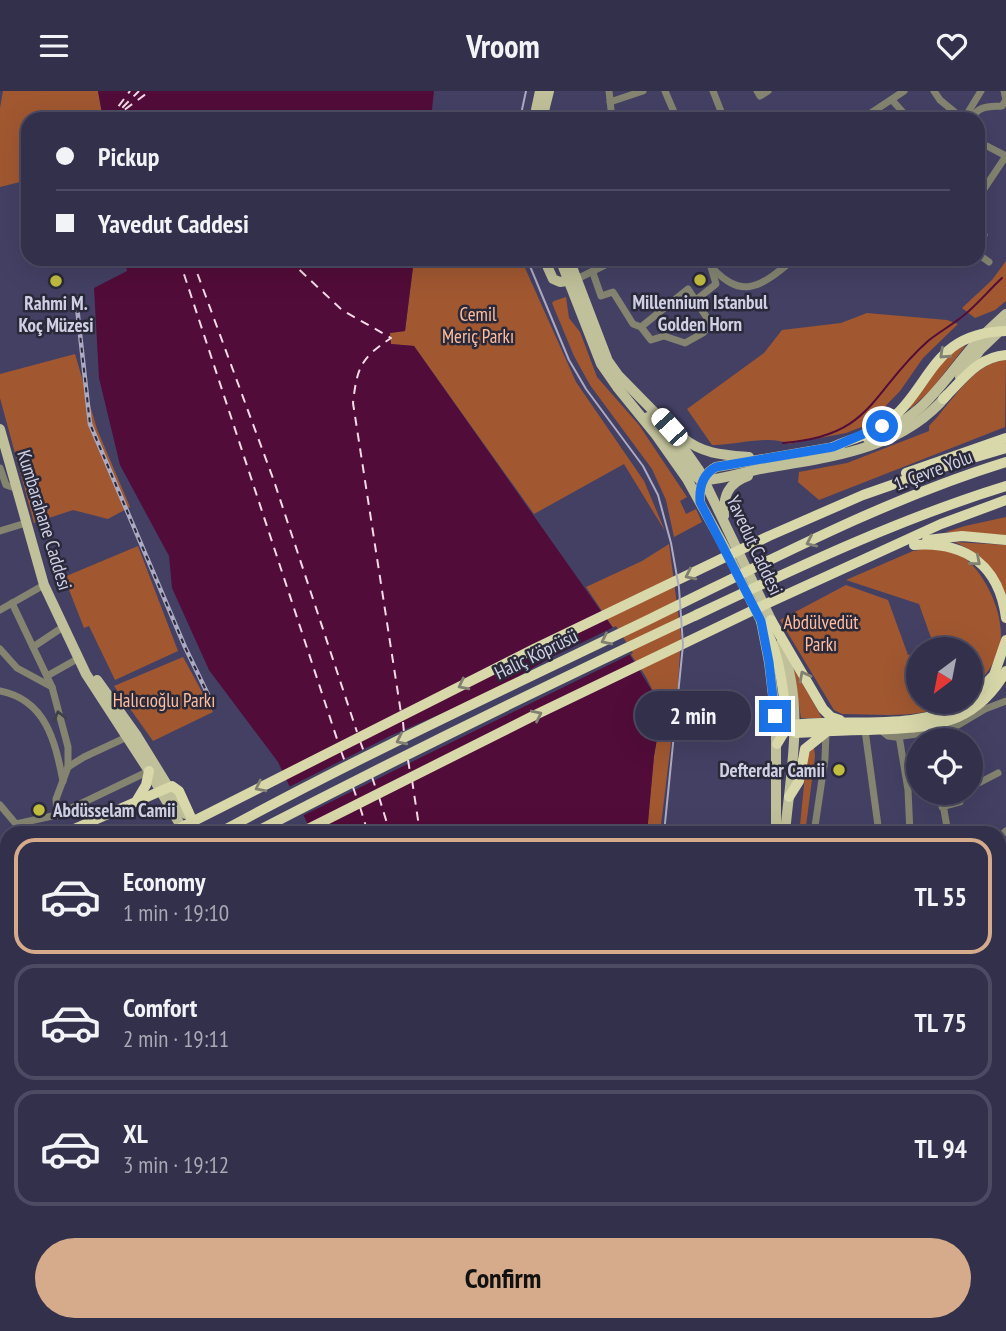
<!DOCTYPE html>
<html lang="en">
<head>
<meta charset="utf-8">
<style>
  :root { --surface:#32304b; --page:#3a3852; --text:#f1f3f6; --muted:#a8a9b5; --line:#4d4b63; --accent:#d6ab8b }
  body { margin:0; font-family:"PT Sans Narrow",sans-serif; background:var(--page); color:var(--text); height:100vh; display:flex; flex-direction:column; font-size:26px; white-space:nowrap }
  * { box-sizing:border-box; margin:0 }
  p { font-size:23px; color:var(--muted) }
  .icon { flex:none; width:38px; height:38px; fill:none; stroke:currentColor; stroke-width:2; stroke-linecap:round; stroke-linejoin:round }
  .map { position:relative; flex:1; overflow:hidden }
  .sheet { position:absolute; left:0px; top:735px; width:1006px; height:506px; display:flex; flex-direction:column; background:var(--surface); border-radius:21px 21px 0 0; box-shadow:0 7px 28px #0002,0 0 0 2px var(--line) }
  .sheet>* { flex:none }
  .banner { position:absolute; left:21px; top:21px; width:964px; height:154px; border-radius:21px; box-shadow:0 7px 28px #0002,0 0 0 2px var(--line); display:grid; align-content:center; height:154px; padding:0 35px; background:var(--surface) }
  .needle { width:46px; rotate:212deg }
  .buttons { position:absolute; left:906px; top:546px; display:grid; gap:14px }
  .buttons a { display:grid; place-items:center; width:77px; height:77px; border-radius:50%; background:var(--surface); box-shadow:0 7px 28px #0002,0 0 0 2px var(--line); font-size:35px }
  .end { position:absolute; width:32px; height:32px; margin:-16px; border:9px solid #1a73e8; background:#fff; box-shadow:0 0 0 4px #fff }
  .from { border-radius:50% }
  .bubble { position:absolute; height:49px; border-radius:24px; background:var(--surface); box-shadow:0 7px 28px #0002,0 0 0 2px var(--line); font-size:23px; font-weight:700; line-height:49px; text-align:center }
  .car { position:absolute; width:21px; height:42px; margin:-21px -10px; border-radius:9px; box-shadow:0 0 5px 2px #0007; background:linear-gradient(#fff 24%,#345 0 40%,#fff 0 76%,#345 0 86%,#fff 0) }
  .banner b { display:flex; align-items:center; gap:24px; height:66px; font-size:26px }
  .banner b+b { border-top:2px solid var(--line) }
  .banner i { width:18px; height:18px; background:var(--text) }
  ul { padding:12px 0 0; list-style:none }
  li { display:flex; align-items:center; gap:21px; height:116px; margin:0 14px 10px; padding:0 21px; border:4px solid var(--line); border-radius:21px }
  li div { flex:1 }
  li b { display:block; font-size:26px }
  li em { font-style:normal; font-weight:700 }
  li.active { border-color:var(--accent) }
  li>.icon { width:63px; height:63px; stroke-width:1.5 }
  .action { display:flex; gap:14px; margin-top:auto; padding:14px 35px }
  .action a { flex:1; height:80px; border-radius:42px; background:var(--accent); color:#111; font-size:28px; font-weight:700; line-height:80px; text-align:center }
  header { display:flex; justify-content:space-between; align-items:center; height:91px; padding:0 35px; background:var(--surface); font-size:32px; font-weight:700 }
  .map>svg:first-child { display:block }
</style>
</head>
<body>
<header><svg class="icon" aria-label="menu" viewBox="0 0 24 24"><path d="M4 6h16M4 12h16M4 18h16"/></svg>Vroom<svg class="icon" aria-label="heart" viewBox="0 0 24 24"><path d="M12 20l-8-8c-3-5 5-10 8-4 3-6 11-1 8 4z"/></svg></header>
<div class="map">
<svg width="1006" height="1240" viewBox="0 0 1006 1240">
  <rect width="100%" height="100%" fill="#434064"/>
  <g fill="#a15831">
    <polygon points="3,0 98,0 103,28 28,28 28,89 0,96 0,17"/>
    <polygon points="414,168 521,168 576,291 644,390 665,440 624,373 534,423 414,255 390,253 389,242 405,240"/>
    <polygon points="1006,170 1006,210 995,219 975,227 962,217 992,189"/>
    <polygon points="566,206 569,227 580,241 597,286 639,334 687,406 680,410 686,423 696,418 702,431 674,446 666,409 652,378 590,294 574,265 552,212 554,210"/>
    <path d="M 867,222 L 947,229 L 958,233 L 923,267 L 900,300 L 867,334 L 846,342 L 788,353 C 771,343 733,355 712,354 L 687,318 L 764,262 L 782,239 L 841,232 Z"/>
    <polygon points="966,254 931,299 911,317 909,316 949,263"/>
    <polygon points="75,263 97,338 130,416 108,428 73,419 34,432 0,307 0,283"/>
    <path d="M 1006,269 L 1005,336 L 819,409 L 798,391 L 799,381 L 847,372 L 929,340 L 929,335 C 950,314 974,270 1006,269 Z"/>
    <polygon points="1006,426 1006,444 946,441 965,435"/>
    <path d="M 954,451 L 1006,454 L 1006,505 C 991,478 984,463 954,451 Z"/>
    <polygon points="669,453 681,544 678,594 660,742 647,742 654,665 658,642 655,604 646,586 586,496 642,470"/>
    <polygon points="138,455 178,560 115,589 89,535 84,537 64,486"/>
    <path d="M 936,456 C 942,458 951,459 957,462 C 984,476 1006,525 1000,555 C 995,573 984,587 971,600 L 971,558 L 935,558 L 919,513 L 846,489 L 913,460 Z"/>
    <path d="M 846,494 L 888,509 L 908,564 L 919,562 L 919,611 L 954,611 C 920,629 880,623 842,623 L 834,619 L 780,529 Z"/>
    <polygon points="183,566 213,621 153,650 114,595"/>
    <polygon points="793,576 822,627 801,627"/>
    <polygon points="814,656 815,665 806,735 800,734 807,665"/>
    <polygon points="7,910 7,1029 0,1028 0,914"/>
    <polygon points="999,1024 1006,1028 1005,1102 999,1099"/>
  </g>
  <g fill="#520c39">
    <polygon points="98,0 434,0 431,28 103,28"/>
    <polygon points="125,168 414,168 405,240 390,242 391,253 414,255 615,540 654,603 658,642 654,665 647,742 312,742 278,671 209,579 172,497 169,465 120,374 99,287 94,197 127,180"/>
    <polygon points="309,1234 537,1234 538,1240 307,1240"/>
  </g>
  <polygon fill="#434064" points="616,535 633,562 300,726 287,697 390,645 493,600 552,566"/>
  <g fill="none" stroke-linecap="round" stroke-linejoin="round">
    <path stroke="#520c39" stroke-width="2" d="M 783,352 C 874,345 871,300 928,250 C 939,241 952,234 963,225 C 977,214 989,199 1002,187"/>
    <g stroke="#f2dbe6" stroke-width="2" stroke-dasharray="9 7" stroke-linecap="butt">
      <polyline points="109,28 130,0"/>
      <polyline points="111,28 139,0"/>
      <polyline points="112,28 150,0"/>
      <polyline points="179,168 338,651"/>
      <polyline points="192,168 274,390 357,641"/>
      <path d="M 288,168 L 342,219 L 391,247 C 361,267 357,276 353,312 L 401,622"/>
      <polyline points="403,631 404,642"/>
      <polyline points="360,650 364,661"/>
      <polyline points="341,660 345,671"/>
      <polyline points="408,669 410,681"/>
      <polyline points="372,686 376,698"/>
      <polyline points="412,689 420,742"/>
      <polyline points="353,696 357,708"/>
      <polyline points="379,706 390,742"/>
      <polyline points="360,716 368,742"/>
    </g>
    <g stroke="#585677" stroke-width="10" stroke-dasharray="10 5" stroke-linecap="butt">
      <polyline points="170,1240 175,1234"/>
      <polyline points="181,1240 186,1234"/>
    </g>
    <g stroke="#848471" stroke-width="7">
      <polyline points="609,0 612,28"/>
      <polyline points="665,0 677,28"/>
      <polyline points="713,0 724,28"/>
      <polyline points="757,0 760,5 768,0"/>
      <polyline points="934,0 940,9 963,28"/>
      <polyline points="892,9 909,28"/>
      <polyline points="610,11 643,0"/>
      <polyline points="862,28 904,0"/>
      <polyline points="964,28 981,0"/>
      <path d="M 972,28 C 978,14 989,16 1002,15 L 1006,9 L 1004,0"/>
      <polyline points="978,46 983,53 1006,65"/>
      <polyline points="978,107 1006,65"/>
      <polyline points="978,140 984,144"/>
      <polyline points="978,163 989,171"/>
      <path d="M 704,168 C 740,210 756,200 794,168"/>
      <polyline points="853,168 855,171 857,168"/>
      <polyline points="593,182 601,205 613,201 633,233 641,236 651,249 664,245 685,252 703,242 711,233 688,198 641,236"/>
      <polyline points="577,188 617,168"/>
      <polyline points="696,209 716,193 711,176"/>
      <polyline points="0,377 6,394 15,397"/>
      <polyline points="0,440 26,432"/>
      <polyline points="0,519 44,494"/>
      <polyline points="33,556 63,536"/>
      <polyline points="0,558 17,577 52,596"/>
      <polyline points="47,585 79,567"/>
      <path d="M 0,600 C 46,609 55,650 63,690"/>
      <polyline points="879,638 888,645 895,646 932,641 940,647 943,643 985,618 1006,610"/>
      <polyline points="865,639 879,742"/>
      <polyline points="951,639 958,649"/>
      <polyline points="899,645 908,699 910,742"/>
      <polyline points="68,676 84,666 127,646"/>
      <polyline points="971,696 998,682"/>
      <polyline points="941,702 948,742"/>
      <polyline points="0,714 16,733 57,724 56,708 68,676 68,656 52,596 12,512"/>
      <polyline points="942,716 960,711 962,702"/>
      <polyline points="57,724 149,680"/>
      <polyline points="814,742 825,668 826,641"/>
      <polyline points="999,746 1006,740"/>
      <polyline points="999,760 1006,772"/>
      <polyline points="999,949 1006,947"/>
      <polyline points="999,993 1006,996"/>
      <polyline points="0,1057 7,1057"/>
      <polyline points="0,1113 7,1110"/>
      <polyline points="999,1184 1006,1184"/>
      <polyline points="0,1199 7,1202"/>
      <polyline points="85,1234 111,1234"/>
      <polyline points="616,1234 619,1240"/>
      <polyline points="824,1234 826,1240"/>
      <polyline points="981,1234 987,1240"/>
      <polyline points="60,1240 64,1234"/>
      <polyline points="298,1240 299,1234"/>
      <polyline points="688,1240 691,1234"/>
    </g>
    <g stroke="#c0c09a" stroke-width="10">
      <polyline points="534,28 540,0"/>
      <polyline points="542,28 549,0"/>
      <polyline points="544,168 553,188 560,191 573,189"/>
      <polyline points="560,168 601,273 617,296 656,344 687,388 725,457 761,530 769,571 776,630 776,742"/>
      <polyline points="569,168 608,270 618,284 669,336 699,379 774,535"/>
      <polyline points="960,286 980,259 1006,234"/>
      <path d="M 648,326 L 662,339 L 693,383 L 699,388 L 708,389 C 728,387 747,380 766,377 C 831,366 903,358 947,304"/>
      <polyline points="0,338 44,494 86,583 149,680 185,742"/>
      <path d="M 682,346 C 702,363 723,364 749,366"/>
      <path d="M 868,348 C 924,326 938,296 974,254 C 984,243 995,233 1006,223"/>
      <path d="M 700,410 C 699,396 703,383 716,376 L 840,355"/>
      <path d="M 724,425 C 723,405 728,392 748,385"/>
      <path d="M 781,552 C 805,618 791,676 785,742"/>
      <polyline points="97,589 137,645 185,723"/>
      <polyline points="0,1048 7,1048"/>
      <polyline points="547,1234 548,1240"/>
      <polyline points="555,1234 555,1240"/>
      <polyline points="895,1234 900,1240"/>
      <polyline points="906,1234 912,1240"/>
    </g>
    <g stroke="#d8d8aa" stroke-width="10">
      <path d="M 943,308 C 962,290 977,266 1006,264"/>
      <path d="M 833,356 C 849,348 868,345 883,335 C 933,298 929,242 1006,240"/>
      <polyline points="906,382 1006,347"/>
      <polyline points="927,449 962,445 1006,449"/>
      <path d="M 914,454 C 965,450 999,474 1006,527"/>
      <polyline points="771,529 823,618 831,626 840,629"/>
      <path d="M 761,530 C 782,563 782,599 788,636 L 796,642 C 819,641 842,639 866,639 C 926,637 973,638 1006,580"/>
      <polyline points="971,608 994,584 1006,549"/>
      <path d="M 777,653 L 783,643 L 792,634 C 848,627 918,641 967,611"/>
      <polyline points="789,706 799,690 805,658 825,642"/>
      <polyline points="137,709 146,694 149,680"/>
      <polyline points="65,742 172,695 179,700 198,742"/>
      <polyline points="170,742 534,558 769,445 863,404 949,374 1006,357"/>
      <path d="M 219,742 C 360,665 507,597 652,527 C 767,471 883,409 1006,371"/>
      <path d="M 254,742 C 398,667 545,595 692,526 C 796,477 896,429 1006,395"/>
      <polyline points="300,742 531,626 766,513 941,433 1006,409"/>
      <polyline points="0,775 7,772"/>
      <polyline points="0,801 7,800"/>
      <polyline points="0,831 7,827"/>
      <polyline points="0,850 7,847"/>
      <polyline points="0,873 7,870"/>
      <polyline points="0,897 7,894"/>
      <polyline points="0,907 7,903"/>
      <polyline points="0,1036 2,1036"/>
    </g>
    <g stroke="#abaac3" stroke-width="2">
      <polyline points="520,28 526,0"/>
      <polyline points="527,168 569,269 586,298 643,375 658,404 671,452 679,497 683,554 664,742"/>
      <polyline points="535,1234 535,1240"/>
    </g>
    <g stroke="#abaac3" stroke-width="4.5">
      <polyline id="rail" points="76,207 90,333 185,556 213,614"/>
    </g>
    <use href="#rail" stroke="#2a293a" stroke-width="2" stroke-dasharray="5" stroke-linecap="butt"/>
  </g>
  <defs><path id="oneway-chevron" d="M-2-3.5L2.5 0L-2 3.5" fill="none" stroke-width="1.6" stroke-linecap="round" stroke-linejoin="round" transform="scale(1.75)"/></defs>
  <g stroke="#818072">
    <use href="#oneway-chevron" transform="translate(944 263) rotate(137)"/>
    <use href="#oneway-chevron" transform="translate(811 451) rotate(155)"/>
    <use href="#oneway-chevron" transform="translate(976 470) rotate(41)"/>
    <use href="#oneway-chevron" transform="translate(690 484) rotate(154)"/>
    <use href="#oneway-chevron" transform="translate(606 549) rotate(154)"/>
    <use href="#oneway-chevron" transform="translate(804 585) rotate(-118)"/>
    <use href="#oneway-chevron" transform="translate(463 594) rotate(153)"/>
    <use href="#oneway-chevron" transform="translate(537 624) rotate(-26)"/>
    <use href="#oneway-chevron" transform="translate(401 649) rotate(154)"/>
    <use href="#oneway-chevron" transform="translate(260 696) rotate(153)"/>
  </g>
  <use stroke="#404048" href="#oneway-chevron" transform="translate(59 625) rotate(-104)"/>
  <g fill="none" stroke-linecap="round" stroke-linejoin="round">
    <path stroke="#1a73e8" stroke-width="9" d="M 775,625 L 769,571 L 761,530 L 700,411 C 699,396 703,383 716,376 L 833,356 L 882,335"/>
  </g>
  <g fill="#c2bd3f" stroke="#2a293a" stroke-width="2.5">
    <circle cx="700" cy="189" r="7"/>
    <circle cx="56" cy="190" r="7"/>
    <circle cx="839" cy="679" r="7"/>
    <circle cx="39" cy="719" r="7"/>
  </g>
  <g text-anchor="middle" stroke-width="5" stroke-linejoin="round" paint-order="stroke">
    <g font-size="19" font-weight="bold" fill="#d0d0e5" stroke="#2a293a">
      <text x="700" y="218">Millennium Istanbul<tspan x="700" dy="22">Golden Horn</tspan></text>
      <text x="56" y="219">Rahmi M.<tspan x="56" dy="22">Koç Müzesi</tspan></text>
      <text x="825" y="686" text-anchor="end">Defterdar Camii</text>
      <text x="53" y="726" text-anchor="start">Abdüsselam Camii</text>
    </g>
    <g font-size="19" fill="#febe9f" stroke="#2a293a">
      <text x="478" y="230">Cemil<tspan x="478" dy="22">Meriç Parkı</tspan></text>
      <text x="821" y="538">Abdülvedüt<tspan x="821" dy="22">Parkı</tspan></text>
      <text x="164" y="616">Halıcıoğlu Parkı</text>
    </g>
    <g font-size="19" fill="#d0d0e5" stroke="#2a293a">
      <text transform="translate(933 379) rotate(-21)" y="7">1. Çevre Yolu</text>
      <text transform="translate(45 429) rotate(73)" y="7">Kumbarahane Caddesi</text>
      <text transform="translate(755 454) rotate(65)" y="7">Yavedut Caddesi</text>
      <text transform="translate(536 563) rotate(-26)" y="7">Haliç Köprüsü</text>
    </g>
  </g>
</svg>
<div class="buttons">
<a><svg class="needle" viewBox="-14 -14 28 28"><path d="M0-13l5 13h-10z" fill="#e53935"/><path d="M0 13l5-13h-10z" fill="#a8a9b5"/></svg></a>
<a><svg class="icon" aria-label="locate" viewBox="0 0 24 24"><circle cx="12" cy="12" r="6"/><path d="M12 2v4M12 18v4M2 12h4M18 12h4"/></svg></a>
</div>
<i class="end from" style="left:882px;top:335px"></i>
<i class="end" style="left:775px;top:625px"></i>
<div class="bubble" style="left:635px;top:600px;width:116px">2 min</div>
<i class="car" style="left:669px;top:336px;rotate:318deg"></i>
<div class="banner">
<b><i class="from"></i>Pickup</b>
<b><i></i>Yavedut Caddesi</b>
</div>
<section class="sheet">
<ul>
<li class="active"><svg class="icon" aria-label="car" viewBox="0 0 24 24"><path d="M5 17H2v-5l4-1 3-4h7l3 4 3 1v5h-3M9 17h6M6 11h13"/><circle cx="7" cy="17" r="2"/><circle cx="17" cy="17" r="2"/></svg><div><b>Economy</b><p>1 min · 19:10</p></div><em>TL 55</em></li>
<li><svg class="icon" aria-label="car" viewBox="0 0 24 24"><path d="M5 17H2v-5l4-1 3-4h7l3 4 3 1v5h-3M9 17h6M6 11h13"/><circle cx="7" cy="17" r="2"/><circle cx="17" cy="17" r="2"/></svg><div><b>Comfort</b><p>2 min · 19:11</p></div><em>TL 75</em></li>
<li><svg class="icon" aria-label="car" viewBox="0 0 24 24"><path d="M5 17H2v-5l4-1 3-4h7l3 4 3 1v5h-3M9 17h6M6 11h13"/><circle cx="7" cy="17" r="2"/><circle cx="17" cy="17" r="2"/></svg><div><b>XL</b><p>3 min · 19:12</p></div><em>TL 94</em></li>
</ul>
<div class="action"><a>Confirm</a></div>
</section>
</div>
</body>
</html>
